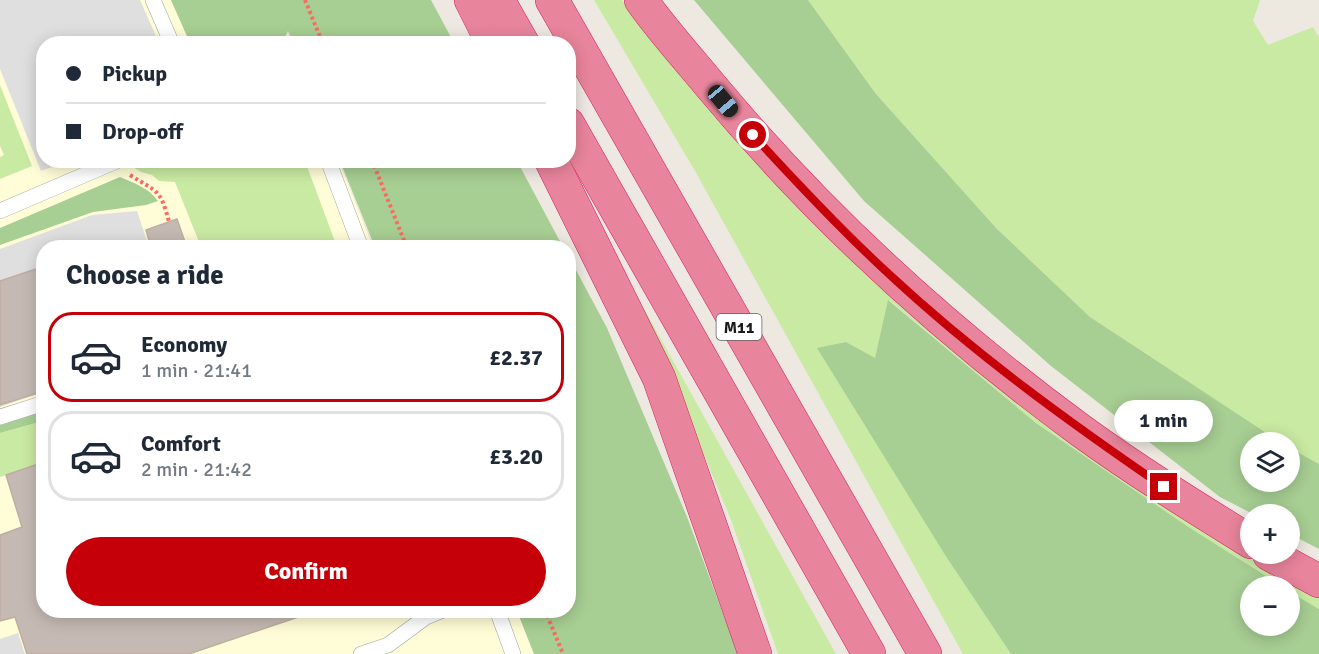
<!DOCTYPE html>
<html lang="en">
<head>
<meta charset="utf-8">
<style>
  :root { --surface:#fff; --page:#f2f2f3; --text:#1f2937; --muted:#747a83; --line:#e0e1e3; --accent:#c60009 }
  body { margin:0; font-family:Signika,sans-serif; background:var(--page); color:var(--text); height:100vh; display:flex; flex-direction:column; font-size:22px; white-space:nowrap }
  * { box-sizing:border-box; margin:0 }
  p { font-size:20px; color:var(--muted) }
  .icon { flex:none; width:33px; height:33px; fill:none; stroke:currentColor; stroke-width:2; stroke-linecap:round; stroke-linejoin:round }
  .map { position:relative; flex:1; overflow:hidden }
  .side { position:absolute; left:36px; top:240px; width:540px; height:378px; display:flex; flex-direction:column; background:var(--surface); border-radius:24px; box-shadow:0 3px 15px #0003 }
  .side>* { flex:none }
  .guide { position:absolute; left:36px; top:36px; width:540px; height:132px; border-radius:24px; box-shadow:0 3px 15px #0003; display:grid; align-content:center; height:132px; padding:0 30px; background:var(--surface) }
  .controls { position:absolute; left:1240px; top:432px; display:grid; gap:12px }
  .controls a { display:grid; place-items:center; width:60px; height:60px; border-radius:50%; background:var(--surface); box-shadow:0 3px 15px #0003; font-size:30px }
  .end { position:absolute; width:27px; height:27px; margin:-14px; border:8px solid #c60009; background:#fff; box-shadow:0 0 0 3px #fff }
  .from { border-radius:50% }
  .bubble { position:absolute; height:42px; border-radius:21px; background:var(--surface); box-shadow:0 3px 15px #0003; font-size:20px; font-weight:800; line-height:42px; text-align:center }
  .car { position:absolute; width:18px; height:36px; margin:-18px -9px; border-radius:8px; box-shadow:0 0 4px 2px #0007; background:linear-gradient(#222 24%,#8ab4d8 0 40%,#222 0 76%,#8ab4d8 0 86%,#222 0) }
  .guide b { display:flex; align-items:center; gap:21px; height:57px; font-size:22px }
  .guide b+b { border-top:2px solid var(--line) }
  .guide i { width:15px; height:15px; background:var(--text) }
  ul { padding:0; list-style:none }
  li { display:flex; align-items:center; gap:18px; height:90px; margin:0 12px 9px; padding:0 18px; border:3px solid var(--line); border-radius:24px }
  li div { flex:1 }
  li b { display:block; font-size:22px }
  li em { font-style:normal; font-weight:800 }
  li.on { border-color:var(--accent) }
  li>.icon { width:54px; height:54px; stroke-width:1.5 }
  h2 { padding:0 30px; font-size:27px; line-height:72px }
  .action { display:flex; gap:12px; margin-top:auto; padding:12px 30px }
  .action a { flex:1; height:69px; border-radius:36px; background:var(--accent); color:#fff; font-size:24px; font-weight:800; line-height:69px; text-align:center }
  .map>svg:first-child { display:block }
</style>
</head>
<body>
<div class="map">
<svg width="1319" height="654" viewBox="0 0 1319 654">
  <rect width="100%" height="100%" fill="#ede8e0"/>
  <polygon fill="#fffdd7" points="0,0 171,0 190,43 44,44 44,160 339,161 373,247 44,248 44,610 517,611 534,654 0,654"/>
  <g fill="#c9eaa3">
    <polygon points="594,0 622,0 689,85 1228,543 1319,597 1319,609 1290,592 1290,586 1282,586 1187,526 1036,423 889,300 875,359 846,342 947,558 1011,654 963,654 695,171"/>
    <polygon points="808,0 1260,0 1253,21 1268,45 1313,27 1319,38 1319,464 1290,448 1290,442 1280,442 1265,435 1090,317 997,229 876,94"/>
    <polygon points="0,85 32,166 0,179 0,157 4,155 0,146"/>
    <polygon points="148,160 305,161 337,247 201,247 175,182 159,181 152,175 141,172 133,167"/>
    <polygon points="642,305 836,654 778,654 731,520"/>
    <polygon points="43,421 43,462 0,477 0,433"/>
  </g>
  <g fill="#a7ce93">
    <polygon points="171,0 431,0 454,43 293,43 288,31 282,43 190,43"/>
    <polygon points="694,0 808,0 876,94 997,229 1090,317 1280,442 1251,442 1251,482 1290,482 1290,448 1319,464 1319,549 1290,534 1290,514 1253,514 1220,497 1051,366 864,201"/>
    <polygon points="340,161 517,161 563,247 375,247"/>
    <path d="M 120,177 C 134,183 149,188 158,201 L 146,205 L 93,212 L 0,245 L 0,228 Z"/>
    <polygon points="569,257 607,328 687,517 738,654 534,654 517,611 568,610"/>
    <polygon points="888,300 1036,423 1187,526 1282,586 1251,586 1251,626 1290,626 1290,592 1319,609 1319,654 1011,654 947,558 817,348 846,342 875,358"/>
    <polygon points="43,410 43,421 0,433 0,425"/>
  </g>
  <g fill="#dfdfdf">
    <polygon points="0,0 140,0 159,43 44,44 44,160 68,161 41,171 0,69"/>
    <polygon points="137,211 149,247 44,248 43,392 0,407 0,249 92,215"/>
    <polygon points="18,633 25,654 0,654 0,639"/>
  </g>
  <g fill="#c5bab3" stroke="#bfada2" stroke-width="1.5">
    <polygon points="177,219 187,248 151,248 146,230"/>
    <polygon points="39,268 44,283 44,391 0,405 0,281"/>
    <polygon points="44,462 44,610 306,610 307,614 189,654 27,654 15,617 0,621 0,535 22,527 6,475"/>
  </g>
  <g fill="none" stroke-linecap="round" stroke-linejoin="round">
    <g stroke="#a2a2a2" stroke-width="16">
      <g id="lane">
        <polyline points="153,0 172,44"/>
        <polyline points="328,160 361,248"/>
        <polyline points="0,211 119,160"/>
        <polyline points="0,417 44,403"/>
        <polyline points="497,610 513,654"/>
        <polyline points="361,654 388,645 426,617 443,610"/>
      </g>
    </g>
    <g stroke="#da1e67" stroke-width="34">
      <g id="highway">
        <polyline points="471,0 493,44"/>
        <polyline points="498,0 523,44"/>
        <polyline points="552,0 925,654"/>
        <path d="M 641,0 C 662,30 687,57 710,85 C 818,215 944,330 1080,430 C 1135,470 1193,506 1251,542"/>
        <polyline points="568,124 869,654"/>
        <polyline points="551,160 659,378 755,654"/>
        <polyline points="1269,554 1319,581"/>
      </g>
    </g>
    <g stroke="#fe6960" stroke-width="4" stroke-dasharray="3 3" stroke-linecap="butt">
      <polyline points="305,0 323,44"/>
      <polyline points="372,160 407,248"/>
      <path d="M 130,175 C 158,193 160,188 169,222"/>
      <polyline points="545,610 563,654"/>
    </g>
    <use href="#lane" stroke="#fff" stroke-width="15"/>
    <use href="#highway" stroke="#e8849b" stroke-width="33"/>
  </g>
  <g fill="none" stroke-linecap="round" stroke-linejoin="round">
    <path stroke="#c60009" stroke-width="8" d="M 753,135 C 797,183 842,231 890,275 C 975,354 1069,422 1164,487"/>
  </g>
  <g text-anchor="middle" stroke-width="6" stroke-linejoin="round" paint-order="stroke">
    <rect fill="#fff" stroke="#5f5f5f" stroke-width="1.5" x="716.5" y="314" width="45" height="26" rx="4.5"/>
    <g font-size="16" font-weight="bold" fill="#1b1b1b">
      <text x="739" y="333">M11</text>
    </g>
  </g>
</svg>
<div class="controls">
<a><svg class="icon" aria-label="layers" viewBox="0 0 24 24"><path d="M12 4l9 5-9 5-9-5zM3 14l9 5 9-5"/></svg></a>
<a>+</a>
<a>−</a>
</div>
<i class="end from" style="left:753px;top:135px"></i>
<i class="end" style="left:1164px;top:487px"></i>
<div class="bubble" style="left:1114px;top:400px;width:99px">1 min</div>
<i class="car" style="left:723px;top:101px;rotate:140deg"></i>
<div class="guide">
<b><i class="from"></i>Pickup</b>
<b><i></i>Drop-off</b>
</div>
<section class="side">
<h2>Choose a ride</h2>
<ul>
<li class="on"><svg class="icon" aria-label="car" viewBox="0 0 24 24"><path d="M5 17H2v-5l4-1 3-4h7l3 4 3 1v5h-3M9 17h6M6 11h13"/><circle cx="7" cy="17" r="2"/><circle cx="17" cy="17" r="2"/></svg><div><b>Economy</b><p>1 min · 21:41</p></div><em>£2.37</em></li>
<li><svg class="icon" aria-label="car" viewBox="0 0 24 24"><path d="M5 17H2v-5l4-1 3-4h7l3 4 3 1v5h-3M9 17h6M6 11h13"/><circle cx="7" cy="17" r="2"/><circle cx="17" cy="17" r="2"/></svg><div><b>Comfort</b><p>2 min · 21:42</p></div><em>£3.20</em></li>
</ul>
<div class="action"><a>Confirm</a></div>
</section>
</div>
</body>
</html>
